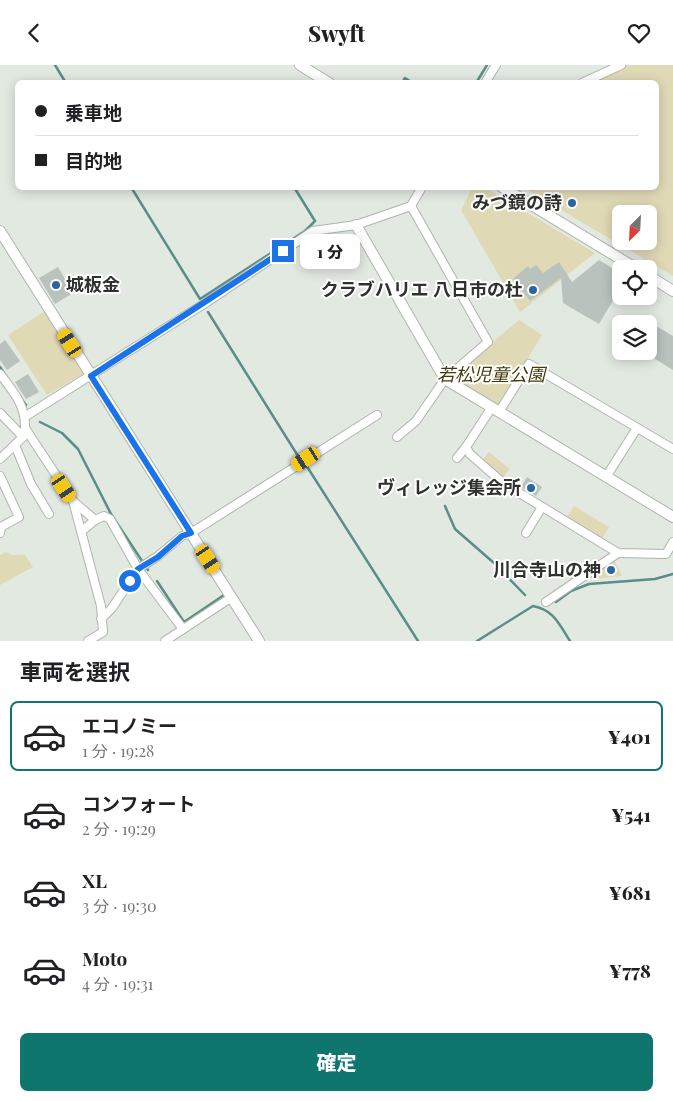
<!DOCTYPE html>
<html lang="ja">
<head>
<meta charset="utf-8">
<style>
  :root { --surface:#fff; --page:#f6f6f6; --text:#202124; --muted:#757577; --line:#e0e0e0; --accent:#0f766e }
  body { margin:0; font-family:"Playfair Display","Noto Sans JP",serif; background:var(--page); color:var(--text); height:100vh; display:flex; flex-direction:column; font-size:19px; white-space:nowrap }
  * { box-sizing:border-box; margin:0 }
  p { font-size:16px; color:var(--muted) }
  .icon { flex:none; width:28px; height:28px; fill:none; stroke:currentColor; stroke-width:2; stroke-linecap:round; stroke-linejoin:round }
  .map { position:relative; height:576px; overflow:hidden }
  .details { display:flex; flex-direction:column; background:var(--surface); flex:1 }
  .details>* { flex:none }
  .hud { position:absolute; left:15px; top:15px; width:644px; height:110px; border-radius:8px; box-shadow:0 2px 12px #0003; display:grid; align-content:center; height:110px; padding:0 20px; background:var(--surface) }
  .needle { width:32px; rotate:204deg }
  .tools { position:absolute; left:612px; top:140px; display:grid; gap:10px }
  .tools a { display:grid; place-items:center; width:45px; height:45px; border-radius:8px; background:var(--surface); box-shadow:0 2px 12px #0003; font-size:25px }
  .end { position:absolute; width:22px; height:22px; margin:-11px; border:6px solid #1a73e8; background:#fff; box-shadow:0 0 0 2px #fff }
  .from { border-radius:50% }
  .bubble { position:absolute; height:35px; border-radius:8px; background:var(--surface); box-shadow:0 2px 12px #0003; font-size:16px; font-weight:800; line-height:35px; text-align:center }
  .car { position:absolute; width:15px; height:30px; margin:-15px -8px; border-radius:6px; box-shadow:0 0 4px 1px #0007; background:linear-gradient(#f5c518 24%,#345 0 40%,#f5c518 0 76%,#345 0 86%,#f5c518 0) }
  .hud b { display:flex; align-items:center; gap:18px; height:48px; font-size:19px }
  .hud b+b { border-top:1px solid var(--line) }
  .hud i { width:12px; height:12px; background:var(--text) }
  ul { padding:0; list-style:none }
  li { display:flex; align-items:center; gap:15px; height:70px; margin:0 10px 8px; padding:0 10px; border:2px solid transparent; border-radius:8px }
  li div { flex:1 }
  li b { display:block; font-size:19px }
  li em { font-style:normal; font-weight:800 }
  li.active { border-color:var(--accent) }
  li>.icon { width:45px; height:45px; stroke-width:1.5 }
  h2 { padding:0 20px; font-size:22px; line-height:60px }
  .primary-button { display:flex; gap:10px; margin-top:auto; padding:10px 20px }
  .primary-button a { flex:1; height:58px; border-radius:8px; background:var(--accent); color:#fff; font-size:20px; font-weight:800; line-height:58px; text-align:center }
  header { display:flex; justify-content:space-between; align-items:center; height:65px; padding:0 20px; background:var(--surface); font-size:22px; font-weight:800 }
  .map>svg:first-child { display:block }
</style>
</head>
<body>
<header><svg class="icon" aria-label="back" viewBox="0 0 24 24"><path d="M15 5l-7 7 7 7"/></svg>Swyft<svg class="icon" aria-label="heart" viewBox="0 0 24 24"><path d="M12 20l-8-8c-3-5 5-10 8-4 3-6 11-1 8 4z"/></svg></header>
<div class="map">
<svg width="673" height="576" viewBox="0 0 673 576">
  <rect width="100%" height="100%" fill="#e2e9e1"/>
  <g fill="#e0d9b6" fill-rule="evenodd">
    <path d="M 628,0 L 673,0 L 673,211 L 524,123 L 656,122 L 656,18 L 592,17 ZM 621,149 L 649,149 L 649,176 L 621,176 Z"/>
    <polygon points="472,123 486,123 595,188 520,247 461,145"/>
    <polygon points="45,246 85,308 47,330 8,270"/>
    <polygon points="519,255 542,270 498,343 450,313"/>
    <polygon points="489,387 510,404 503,413 482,396"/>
    <polygon points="574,441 609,462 602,474 567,453"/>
    <polygon points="6,487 12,490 25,490 33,502 0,520 0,490"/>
    <polygon points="614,495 622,511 596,514 593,510"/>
  </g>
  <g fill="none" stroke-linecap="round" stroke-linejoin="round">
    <g stroke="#5a8e86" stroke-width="2.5">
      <polyline points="55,0 66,18"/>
      <polyline points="402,18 405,13 413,18"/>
      <polyline points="476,18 487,0"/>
      <polyline points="131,122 200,234 305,166 315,156 294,122"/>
      <polyline points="208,247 298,391"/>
      <polyline points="0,302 6,311"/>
      <polyline points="20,332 26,340"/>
      <polyline points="40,357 62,368 78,384 111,449 148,505"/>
      <polyline points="306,400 418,576"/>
      <polyline points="445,441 455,464 494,498 525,530"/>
      <polyline points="157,516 184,557 224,530"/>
      <polyline points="556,537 571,526 589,519 655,514 673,509"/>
      <path d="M 477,576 L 533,541 C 554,545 559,559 570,576"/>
    </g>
  </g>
  <g fill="#b9c2bd">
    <polygon points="599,195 620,208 621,222 599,259 563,238 561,213 530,236 513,214 528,201 530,204 536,200 543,208 559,197 572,217"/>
    <polygon points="58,202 73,228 55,239 39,213"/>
    <polygon points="649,257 673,271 673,305 649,290"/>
    <polygon points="5,275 20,296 7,305 0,295 0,279"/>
    <polygon points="28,309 39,327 26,334 15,317"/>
    <polygon points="527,412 542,422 536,431 521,422"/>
  </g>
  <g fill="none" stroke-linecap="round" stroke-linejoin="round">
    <g stroke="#afb5ae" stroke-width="10">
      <g id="street">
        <polyline points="485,18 496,0"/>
        <polyline points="582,18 621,0"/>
        <path d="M 0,309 C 13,326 26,341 25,363 L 73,436 L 95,455"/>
        <polyline points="492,342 466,382 470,389 503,418 618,488 666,489 673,477"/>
        <polyline points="499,347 529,299 673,384"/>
        <polyline points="0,348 23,372"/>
        <polyline points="26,351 207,237 313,166 356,160 411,141 422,122"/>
        <polyline points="397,372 416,356 445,314 488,277 411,141"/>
        <polyline points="15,380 31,419 49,449"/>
        <polyline points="457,393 466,382"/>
        <polyline points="0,394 24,371 25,363"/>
        <polyline points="0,411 19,452 1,462 0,468"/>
        <polyline points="606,412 637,363"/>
        <polyline points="73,436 101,541 103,567 88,576"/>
        <polyline points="82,466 95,455 104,451 110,454 138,504 183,564"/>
        <polyline points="526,468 542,442"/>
        <polyline points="546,537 618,488"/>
        <polyline points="101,554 112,543 138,504 158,491 182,471 191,468 377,350"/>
        <polyline points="165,576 232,532"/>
      </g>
    </g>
    <g stroke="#afb5ae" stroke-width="12">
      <g id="secondary">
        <polyline points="300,0 329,18"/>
        <polyline points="502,122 637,204"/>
        <polyline points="356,160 445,314 673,452"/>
        <polyline points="0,166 259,576"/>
        <polyline points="649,211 673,226"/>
      </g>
    </g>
    <use href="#street" stroke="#fff" stroke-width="8"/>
    <use href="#secondary" stroke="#fff" stroke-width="10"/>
  </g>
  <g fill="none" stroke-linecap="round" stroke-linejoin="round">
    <polyline stroke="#1a73e8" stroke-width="6" points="130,516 138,504 158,492 182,471 191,468 91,311 283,186"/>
  </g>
  <g fill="#2b679e" stroke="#fff" stroke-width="2">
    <circle cx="572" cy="138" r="5"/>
    <circle cx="56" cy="220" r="5"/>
    <circle cx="533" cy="225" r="5"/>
    <circle cx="531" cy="423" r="5"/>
    <circle cx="611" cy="505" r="5"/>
  </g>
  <g text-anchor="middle" stroke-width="4" stroke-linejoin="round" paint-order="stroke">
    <g font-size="18" font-weight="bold" fill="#2f312e" stroke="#fff" text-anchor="end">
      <text x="562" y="144">みづ鏡の詩</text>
      <text x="66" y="226" text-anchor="start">城板金</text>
      <text x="523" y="231">クラブハリエ 八日市の杜</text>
      <text x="521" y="429">ヴィレッジ集会所</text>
      <text x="601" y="511">川合寺山の神</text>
    </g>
    <g font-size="18" font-style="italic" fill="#42390b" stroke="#fff">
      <text x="491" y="316">若松児童公園</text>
    </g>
  </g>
</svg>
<div class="tools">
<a><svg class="needle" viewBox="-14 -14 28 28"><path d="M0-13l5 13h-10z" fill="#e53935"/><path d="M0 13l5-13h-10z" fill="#757577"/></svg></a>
<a><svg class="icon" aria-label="locate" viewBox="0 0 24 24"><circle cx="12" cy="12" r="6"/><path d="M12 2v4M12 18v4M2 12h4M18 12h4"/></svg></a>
<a><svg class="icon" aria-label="layers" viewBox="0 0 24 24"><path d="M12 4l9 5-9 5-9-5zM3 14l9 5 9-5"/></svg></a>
</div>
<i class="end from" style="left:130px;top:516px"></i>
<i class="end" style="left:283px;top:186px"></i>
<div class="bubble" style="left:300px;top:169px;width:60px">1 分</div>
<i class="car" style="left:70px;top:278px;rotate:328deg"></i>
<i class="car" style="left:306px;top:394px;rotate:237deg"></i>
<i class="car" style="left:64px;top:423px;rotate:146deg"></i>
<i class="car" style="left:208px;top:494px;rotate:147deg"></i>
<div class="hud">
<b><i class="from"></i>乗車地</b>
<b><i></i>目的地</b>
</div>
</div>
<section class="details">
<h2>車両を選択</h2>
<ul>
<li class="active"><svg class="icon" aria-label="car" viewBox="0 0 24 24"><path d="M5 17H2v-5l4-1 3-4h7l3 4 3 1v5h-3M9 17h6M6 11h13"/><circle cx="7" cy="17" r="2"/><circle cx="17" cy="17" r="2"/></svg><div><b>エコノミー</b><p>1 分 · 19:28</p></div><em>¥401</em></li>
<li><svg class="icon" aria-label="car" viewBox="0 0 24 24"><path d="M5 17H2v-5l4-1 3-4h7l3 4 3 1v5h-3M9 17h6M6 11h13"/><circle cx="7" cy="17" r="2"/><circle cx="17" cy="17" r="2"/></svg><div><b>コンフォート</b><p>2 分 · 19:29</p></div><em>¥541</em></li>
<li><svg class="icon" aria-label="car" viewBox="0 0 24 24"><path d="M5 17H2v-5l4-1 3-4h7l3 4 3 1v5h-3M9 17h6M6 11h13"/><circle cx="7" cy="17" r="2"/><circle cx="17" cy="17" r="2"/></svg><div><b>XL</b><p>3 分 · 19:30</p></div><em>¥681</em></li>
<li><svg class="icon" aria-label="car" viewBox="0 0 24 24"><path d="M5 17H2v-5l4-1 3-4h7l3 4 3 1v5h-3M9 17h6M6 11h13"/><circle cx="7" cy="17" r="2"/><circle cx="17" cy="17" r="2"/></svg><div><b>Moto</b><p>4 分 · 19:31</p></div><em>¥778</em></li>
</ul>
<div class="primary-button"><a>確定</a></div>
</section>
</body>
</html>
